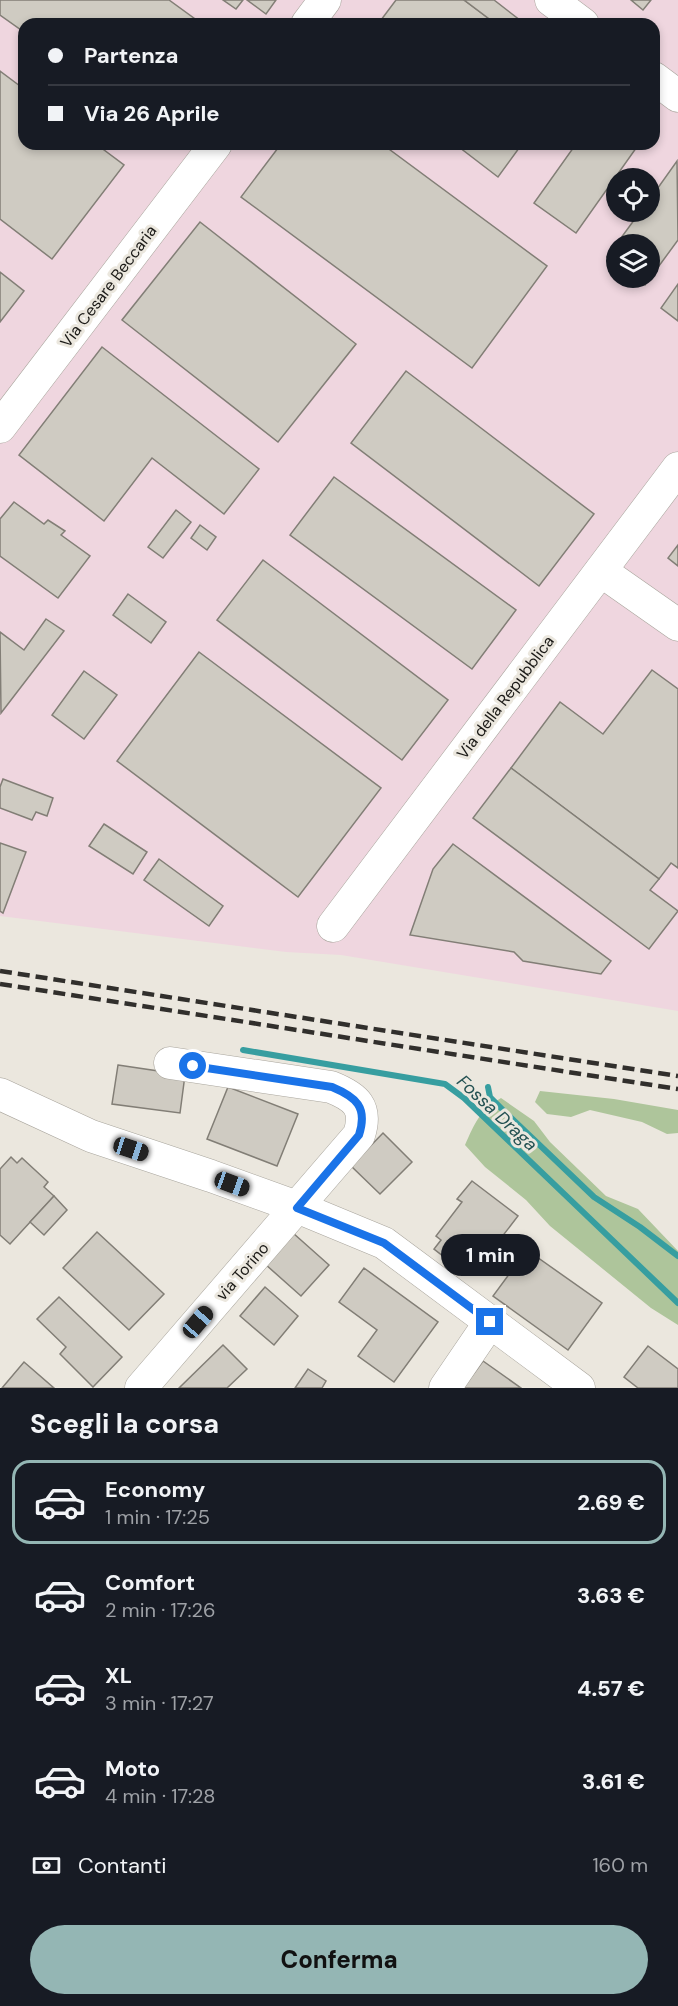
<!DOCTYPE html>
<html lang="it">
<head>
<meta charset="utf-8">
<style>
  :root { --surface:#171b24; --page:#20242c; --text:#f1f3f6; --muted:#9ea1a6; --line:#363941; --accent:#94b6b4 }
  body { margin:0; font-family:"DM Sans",sans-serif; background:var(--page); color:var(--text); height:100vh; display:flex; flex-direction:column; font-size:22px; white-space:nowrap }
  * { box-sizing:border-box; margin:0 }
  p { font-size:20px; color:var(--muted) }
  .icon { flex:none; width:33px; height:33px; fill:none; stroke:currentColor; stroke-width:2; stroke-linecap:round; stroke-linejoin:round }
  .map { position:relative; height:1388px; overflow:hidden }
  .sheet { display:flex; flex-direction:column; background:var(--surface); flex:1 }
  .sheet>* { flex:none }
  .guide { position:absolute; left:18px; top:18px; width:642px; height:132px; border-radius:18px; box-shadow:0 3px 9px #0003; display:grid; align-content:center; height:132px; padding:0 30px; background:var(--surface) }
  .tools { position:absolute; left:606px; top:168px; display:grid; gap:12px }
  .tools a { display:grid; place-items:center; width:54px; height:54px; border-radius:50%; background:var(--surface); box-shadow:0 3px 9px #0003; font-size:30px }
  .end { position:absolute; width:27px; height:27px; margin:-14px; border:8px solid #1a73e8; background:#fff; box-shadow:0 0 0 3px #fff }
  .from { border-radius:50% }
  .bubble { position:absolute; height:42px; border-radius:21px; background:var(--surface); box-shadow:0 3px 9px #0003; font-size:20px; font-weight:800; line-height:42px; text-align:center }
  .car { position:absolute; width:18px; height:36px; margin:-18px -9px; border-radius:8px; box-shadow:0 0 4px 2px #0007; background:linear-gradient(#222 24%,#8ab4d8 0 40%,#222 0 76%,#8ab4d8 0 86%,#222 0) }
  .guide b { display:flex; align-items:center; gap:21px; height:57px; font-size:22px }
  .guide b+b { border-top:2px solid var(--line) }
  .guide i { width:15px; height:15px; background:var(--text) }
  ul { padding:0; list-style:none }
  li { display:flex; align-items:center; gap:18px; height:84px; margin:0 12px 9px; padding:0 18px; border:3px solid transparent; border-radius:18px }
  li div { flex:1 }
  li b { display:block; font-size:22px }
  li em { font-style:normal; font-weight:800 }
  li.selected { border-color:var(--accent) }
  li>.icon { width:54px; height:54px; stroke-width:1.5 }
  h2 { padding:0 30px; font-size:27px; line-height:72px }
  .pay { display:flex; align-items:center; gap:15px; height:66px; padding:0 30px; font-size:22px }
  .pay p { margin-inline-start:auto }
  .action { display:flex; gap:12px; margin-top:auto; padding:12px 30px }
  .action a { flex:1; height:69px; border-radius:36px; background:var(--accent); color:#111; font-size:24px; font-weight:800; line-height:69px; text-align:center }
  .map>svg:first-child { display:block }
</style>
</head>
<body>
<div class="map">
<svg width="678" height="1388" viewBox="0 0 678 1388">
  <rect width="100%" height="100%" fill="#ebe7de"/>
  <path fill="#efd6df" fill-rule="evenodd" d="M 0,0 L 678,0 L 678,1011 L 341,955 L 286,952 L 0,916 ZM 24,24 L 654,24 L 654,144 L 24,144 ZM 616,178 L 650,178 L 650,212 L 616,212 ZM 616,244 L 650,244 L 650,278 L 616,278 Z"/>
  <g fill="#aec59b">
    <polygon points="540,1091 614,1099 678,1110 678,1133 667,1134 642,1122 590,1110 571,1117 547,1114 535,1102"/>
    <path d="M 501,1098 L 534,1121 L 550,1142 L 606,1196 L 638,1209 L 678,1251 L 678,1325 L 651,1308 L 550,1226 L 526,1200 L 485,1167 L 465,1145 C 475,1123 479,1111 501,1098 Z"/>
  </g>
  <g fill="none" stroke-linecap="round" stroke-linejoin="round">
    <g stroke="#379ea0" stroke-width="6">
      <polyline points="243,1050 445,1084 464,1098 678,1303"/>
      <polyline points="488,1087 490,1097 505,1112 594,1197 640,1227 678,1256"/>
    </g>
  </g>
  <g fill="#cfcbc2" stroke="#827e76" stroke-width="1.5">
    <polygon points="0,0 169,0 202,24 24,24 24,32 0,15"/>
    <polygon points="223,0 243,0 236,9"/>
    <polygon points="247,0 276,0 266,14"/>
    <polygon points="396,0 464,0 496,24 378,24"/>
    <polygon points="464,0 494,0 525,24 496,24"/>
    <polygon points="631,0 651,0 643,10"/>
    <polygon points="0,71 24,89 24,144 96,144 124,165 52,259 0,219"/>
    <polygon points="281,144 382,144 547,266 472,368 241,197"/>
    <polygon points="455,144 522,144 498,177"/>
    <polygon points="576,144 639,144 576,233 534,203"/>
    <polygon points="677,161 678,240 645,285 634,278 650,278 650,244 616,244 616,265 607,257 640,212 650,212 650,199"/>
    <polygon points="200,222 356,344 278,442 122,320"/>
    <polygon points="0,272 24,291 0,322"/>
    <polygon points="678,284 678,321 661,308"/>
    <polygon points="102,347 259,469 224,514 152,458 104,521 19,455"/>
    <polygon points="406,371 594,514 539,586 351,443"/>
    <polygon points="334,477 516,610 472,669 290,535"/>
    <polygon points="14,502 44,524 48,520 65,531 61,535 90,556 58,598 0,556 0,519"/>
    <polygon points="176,510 191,522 163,558 148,547"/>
    <polygon points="200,525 216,537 207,550 191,538"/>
    <polygon points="678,545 678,566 668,558"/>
    <polygon points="263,560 448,700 402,760 217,620"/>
    <polygon points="128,594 166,622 151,643 113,615"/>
    <polygon points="46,619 64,631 1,713 0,632 24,650"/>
    <polygon points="199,652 381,788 298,897 117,761"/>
    <polygon points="652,670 678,689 678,868 671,863 659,879 511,768 560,702 603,734"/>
    <polygon points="84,671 117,695 84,739 52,715"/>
    <polygon points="511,768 659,879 650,890 678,911 649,949 473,818"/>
    <polygon points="3,779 53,798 47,816 36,812 32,820 0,808 0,787"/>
    <polygon points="104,824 147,852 133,874 89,846"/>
    <polygon points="0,843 26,852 3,913 0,911"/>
    <polygon points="453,844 611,961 601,974 523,961 514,952 410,935 433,869"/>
    <polygon points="159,859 223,906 209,926 144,880"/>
    <polygon points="118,1065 185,1075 180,1113 112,1104"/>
    <polygon points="228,1087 298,1114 277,1166 207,1139"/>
    <polygon points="383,1133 412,1162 380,1194 351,1166"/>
    <polygon points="11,1157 17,1163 22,1158 48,1182 44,1187 54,1196 10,1244 0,1235 0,1169"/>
    <polygon points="472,1181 518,1216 491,1251 486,1247 466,1274 434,1249 441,1240 436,1236 462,1202 457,1199"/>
    <polygon points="54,1196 67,1210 44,1235 30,1222"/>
    <polygon points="97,1232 164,1294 129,1330 63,1268"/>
    <polygon points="293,1233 329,1265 301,1296 265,1264"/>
    <polygon points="527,1250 602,1303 568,1350 493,1296"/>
    <polygon points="364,1268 438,1322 394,1382 358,1356 377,1330 339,1302"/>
    <polygon points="265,1287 298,1316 274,1345 240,1316"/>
    <polygon points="59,1297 122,1357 93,1387 60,1354 66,1347 37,1319"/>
    <polygon points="223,1345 247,1369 227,1388 179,1388"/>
    <polygon points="648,1346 678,1369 678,1388 638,1388 624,1377"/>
    <polygon points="483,1361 521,1388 463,1388"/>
    <polygon points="24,1362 54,1388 2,1388"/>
    <polygon points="308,1369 326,1381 322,1388 295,1388"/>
  </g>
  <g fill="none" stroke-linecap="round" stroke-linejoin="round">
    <g stroke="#a9a59d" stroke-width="33">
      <g id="minor">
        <polyline points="551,0 583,24"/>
        <polyline points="307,24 325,0"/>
        <polyline points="654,78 678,96"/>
        <polyline points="0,427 216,144"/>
        <polyline points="601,571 678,625"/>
        <polyline points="333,926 678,468"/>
        <polyline points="0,1094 91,1136 211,1176 297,1207 384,1243 579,1388"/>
        <path d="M 141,1388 L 359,1135 C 368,1107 356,1097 331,1087 L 170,1063"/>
        <polyline points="445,1388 490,1322"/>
      </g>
    </g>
    <use href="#minor" stroke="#fff" stroke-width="32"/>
    <g stroke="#312f2c" stroke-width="4.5" stroke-dasharray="12 6" stroke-linecap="butt">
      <polyline points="0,971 678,1076"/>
      <polyline points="0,984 678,1089"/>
    </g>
  </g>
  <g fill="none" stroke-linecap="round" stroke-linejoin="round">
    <path stroke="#1a73e8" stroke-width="8" d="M 193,1066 L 332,1087 C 356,1097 368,1107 359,1135 L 297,1208 L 384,1243 L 490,1322"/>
  </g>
  <g text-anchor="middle" stroke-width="6" stroke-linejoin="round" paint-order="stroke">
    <g font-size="16" fill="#1b1a17" stroke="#ebe7de">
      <text transform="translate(108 286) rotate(-53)" y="6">Via Cesare Beccaria</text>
      <text transform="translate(505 697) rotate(-53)" y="6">Via della Repubblica</text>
      <text transform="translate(242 1271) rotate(-49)" y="6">via Torino</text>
    </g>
    <g font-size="18" font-style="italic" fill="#245152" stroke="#ebe7de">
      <text transform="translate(497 1113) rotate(43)" y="6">Fossa Draga</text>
    </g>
  </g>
</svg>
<div class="tools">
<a><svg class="icon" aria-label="locate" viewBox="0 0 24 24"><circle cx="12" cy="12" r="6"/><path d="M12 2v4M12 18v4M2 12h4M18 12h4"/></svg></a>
<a><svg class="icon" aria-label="layers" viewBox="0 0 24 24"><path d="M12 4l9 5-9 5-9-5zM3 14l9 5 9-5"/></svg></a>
</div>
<i class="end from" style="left:193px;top:1066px"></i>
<i class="end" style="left:490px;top:1322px"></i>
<div class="bubble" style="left:441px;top:1234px;width:99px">1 min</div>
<i class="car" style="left:131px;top:1149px;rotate:108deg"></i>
<i class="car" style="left:232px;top:1184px;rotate:110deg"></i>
<i class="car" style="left:198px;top:1322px;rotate:41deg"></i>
<div class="guide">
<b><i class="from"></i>Partenza</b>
<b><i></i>Via 26 Aprile</b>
</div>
</div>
<section class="sheet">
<h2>Scegli la corsa</h2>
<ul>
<li class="selected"><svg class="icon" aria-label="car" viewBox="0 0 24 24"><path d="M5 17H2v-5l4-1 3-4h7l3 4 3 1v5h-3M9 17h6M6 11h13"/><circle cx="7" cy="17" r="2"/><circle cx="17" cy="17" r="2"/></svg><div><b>Economy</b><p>1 min · 17:25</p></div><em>2.69 €</em></li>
<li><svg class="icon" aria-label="car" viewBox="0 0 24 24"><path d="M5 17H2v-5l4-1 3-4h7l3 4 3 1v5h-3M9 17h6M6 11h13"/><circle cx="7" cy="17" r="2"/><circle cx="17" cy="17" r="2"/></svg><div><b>Comfort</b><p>2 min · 17:26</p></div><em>3.63 €</em></li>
<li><svg class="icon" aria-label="car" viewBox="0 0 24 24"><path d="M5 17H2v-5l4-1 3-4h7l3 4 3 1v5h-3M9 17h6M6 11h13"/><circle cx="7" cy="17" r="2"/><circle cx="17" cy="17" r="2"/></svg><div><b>XL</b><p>3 min · 17:27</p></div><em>4.57 €</em></li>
<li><svg class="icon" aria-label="car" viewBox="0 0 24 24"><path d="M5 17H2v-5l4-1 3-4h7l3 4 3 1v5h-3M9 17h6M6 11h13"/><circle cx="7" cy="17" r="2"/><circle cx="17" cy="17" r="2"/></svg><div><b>Moto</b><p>4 min · 17:28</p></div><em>3.61 €</em></li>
</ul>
<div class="pay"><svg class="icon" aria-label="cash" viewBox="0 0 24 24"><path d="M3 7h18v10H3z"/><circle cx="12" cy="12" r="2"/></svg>Contanti<p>160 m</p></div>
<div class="action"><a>Conferma</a></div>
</section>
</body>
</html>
